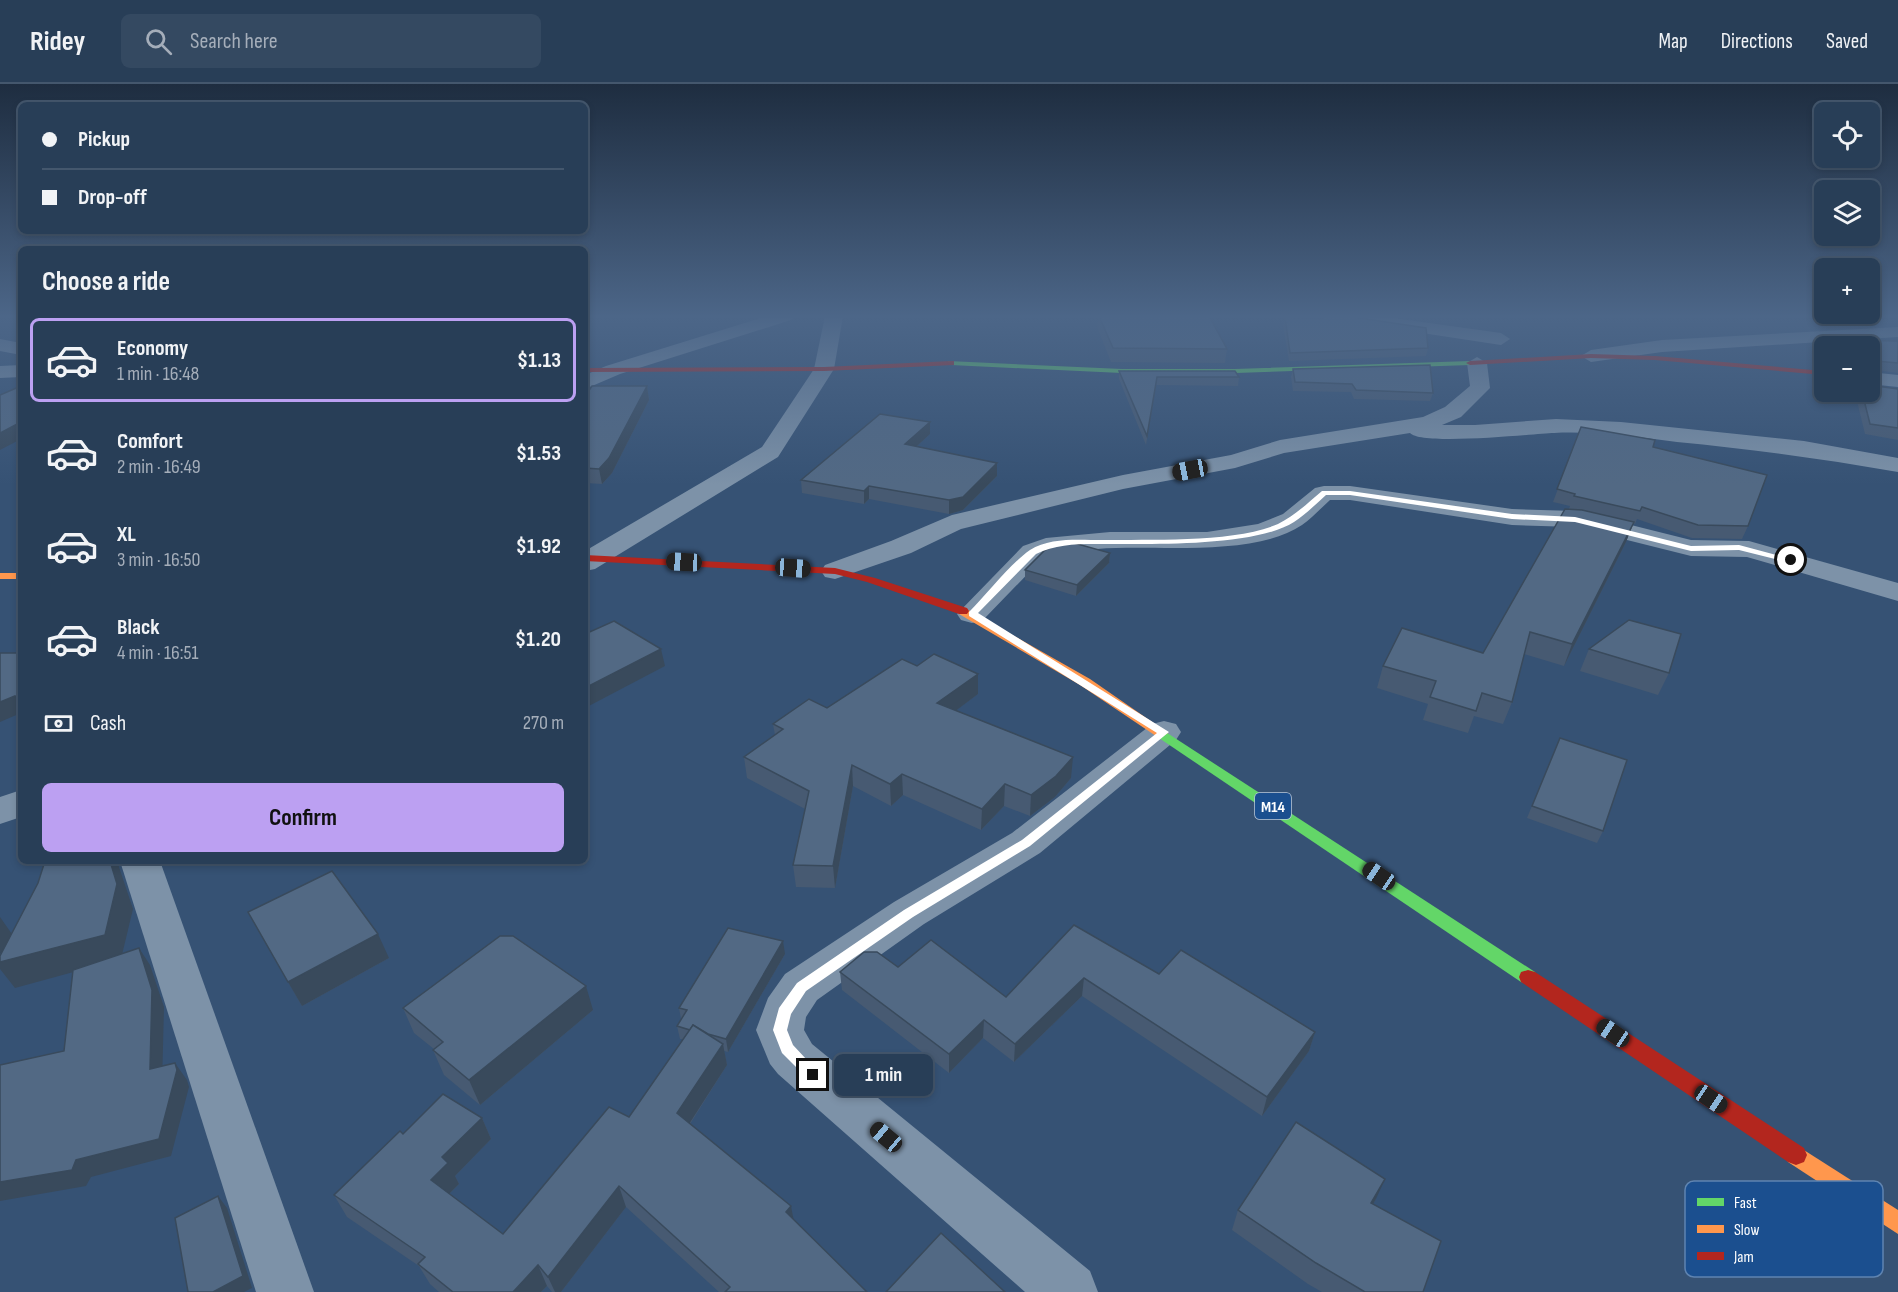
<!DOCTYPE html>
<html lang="en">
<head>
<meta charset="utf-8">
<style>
  :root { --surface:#283e57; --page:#344961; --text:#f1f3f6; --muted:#a5aeba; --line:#44576d; --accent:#bca0f2 }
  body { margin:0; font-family:"Sofia Sans Condensed",sans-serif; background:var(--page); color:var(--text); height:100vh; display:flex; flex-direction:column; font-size:22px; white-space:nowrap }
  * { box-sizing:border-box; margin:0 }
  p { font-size:20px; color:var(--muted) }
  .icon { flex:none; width:33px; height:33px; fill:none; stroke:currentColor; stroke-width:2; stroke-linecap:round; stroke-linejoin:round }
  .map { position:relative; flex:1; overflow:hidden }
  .sheet { position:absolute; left:18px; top:162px; width:570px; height:618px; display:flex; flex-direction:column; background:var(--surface); border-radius:9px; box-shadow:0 3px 9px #0003,0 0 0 2px var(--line) }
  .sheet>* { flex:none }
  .hud { position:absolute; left:18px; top:18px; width:570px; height:132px; border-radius:9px; box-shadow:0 3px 9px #0003,0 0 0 2px var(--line); display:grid; align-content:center; height:132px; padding:0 24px; background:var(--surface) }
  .fabs { position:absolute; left:1814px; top:18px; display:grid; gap:12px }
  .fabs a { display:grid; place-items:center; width:66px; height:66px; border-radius:9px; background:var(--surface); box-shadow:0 3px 9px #0003,0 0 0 2px var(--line); font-size:30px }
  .end { position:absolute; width:27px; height:27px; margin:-14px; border:8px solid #fff; background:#111; box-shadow:0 0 0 3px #111 }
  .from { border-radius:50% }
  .bubble { position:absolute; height:42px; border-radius:9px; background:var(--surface); box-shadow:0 3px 9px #0003,0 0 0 2px var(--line); font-size:20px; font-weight:700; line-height:42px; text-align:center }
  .car { position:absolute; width:18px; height:36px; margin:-18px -9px; border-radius:8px; box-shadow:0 0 4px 2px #0007; background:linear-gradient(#222 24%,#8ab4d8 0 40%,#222 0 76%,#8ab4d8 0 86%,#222 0) }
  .hud b { display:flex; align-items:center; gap:21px; height:57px; font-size:22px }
  .hud b+b { border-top:2px solid var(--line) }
  .hud i { width:15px; height:15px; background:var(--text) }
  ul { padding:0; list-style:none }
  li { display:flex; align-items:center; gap:18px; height:84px; margin:0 12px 9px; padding:0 12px; border:3px solid transparent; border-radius:9px }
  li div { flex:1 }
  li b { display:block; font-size:22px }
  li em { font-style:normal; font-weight:700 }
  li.current { border-color:var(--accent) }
  li>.icon { width:54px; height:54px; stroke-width:1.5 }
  h2 { padding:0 24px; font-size:27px; line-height:72px }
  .pay { display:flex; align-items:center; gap:15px; height:66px; padding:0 24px; font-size:22px }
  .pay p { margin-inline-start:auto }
  .button { display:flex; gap:12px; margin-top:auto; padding:12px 24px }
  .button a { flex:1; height:69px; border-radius:9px; background:var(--accent); color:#111; font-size:24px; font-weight:700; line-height:69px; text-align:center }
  header { display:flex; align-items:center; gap:36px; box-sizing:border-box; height:84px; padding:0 30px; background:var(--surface); border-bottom:2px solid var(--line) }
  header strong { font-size:28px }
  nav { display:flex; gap:33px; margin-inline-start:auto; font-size:21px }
  .search { width:420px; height:54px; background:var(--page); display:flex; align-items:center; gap:15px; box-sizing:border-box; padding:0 21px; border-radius:9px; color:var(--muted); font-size:22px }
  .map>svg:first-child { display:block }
</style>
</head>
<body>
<header>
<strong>Ridey</strong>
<div class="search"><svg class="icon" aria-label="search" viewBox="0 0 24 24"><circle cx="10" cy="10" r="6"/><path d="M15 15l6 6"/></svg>Search here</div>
<nav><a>Map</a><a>Directions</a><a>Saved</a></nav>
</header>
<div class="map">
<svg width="1898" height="1208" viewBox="0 0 1898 1208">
  <rect width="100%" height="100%" fill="#365274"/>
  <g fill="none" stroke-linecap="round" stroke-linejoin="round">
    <g fill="#7d92a8" fill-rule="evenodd">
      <polygon points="767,232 794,232 791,236 620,290 585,305 585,291 606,282"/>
      <polygon points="825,232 843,232 834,285 778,373 595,485 585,487 585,467 762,363 814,285"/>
      <polygon points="1334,232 1379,232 1501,249 1510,255 1501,261 1343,237"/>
      <polygon points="1898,243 1898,253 1662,268 1591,278 1581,272 1591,266 1662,256"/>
      <polygon points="0,255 21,259 21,271 0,267"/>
      <path d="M 1477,273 L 1487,279 L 1490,304 L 1461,333 L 1442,341 L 1475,341 L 1556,335 L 1621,338 L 1804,357 L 1898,374 L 1898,388 C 1824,375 1751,365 1677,358 C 1636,353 1594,347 1554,349 C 1531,350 1422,362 1410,349 L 1284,369 L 1235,384 L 1123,405 L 961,445 L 911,469 L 835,495 L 825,493 L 821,487 L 825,481 L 891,457 L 952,431 L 1123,391 L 1231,371 L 1280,356 L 1423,333 L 1445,323 L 1470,302 L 1467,279 Z"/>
      <polygon points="21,281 21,293 0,294 0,282"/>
      <polygon points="1869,288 1898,291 1898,303 1869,300"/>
      <path d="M 1324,402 L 1350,402 L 1512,425 L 1575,427 L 1691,456 L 1749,457 L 1898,499 L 1898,517 L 1747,473 L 1691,472 L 1575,443 L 1512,441 L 1350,416 L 1330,416 C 1321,424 1312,434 1302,441 C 1253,474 1155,460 1097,465 C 1079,467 1059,466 1043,474 L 983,536 L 972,539 L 961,536 L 957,530 L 1023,462 L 1046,454 L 1110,448 L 1207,448 L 1258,440 L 1283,430 L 1315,404 Z"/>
      <polygon points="1164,637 1176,640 1181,648 1176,656 1040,769 924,840 817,916 806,933 804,946 812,960 1090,1187 1098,1208 1025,1208 778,990 770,980 756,946 768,914 785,890 894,818 1012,749 1152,640"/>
      <polygon points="21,706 21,733 0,740 0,713"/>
      <polygon points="120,777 160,777 314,1208 256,1208"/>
    </g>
    <g fill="#63d668" fill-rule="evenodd">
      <polygon points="948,277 1122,285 1235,285 1470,277 1474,279 1470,281 1235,289 1122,289 951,281 948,281"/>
      <polygon points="1161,645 1535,888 1537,893 1535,898 1528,900 1521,898 1156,652 1154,649"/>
    </g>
    <g fill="#ff974d" fill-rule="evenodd">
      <rect x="0" y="489" width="21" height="6"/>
      <polygon points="963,523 1090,595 1168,649 1161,653 1156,652 1080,601 959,530 957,527"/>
      <polygon points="1796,1061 1898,1126 1898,1150 1788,1078 1785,1071 1788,1064"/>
    </g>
    <g fill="#b3261e" fill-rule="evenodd">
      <polygon points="1591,270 1655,272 1824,287 1824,291 1655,276 1591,274 1470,281 1466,279 1470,277"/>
      <polygon points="951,277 954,277 954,281 824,287 585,288 585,284 824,283"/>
      <polygon points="585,471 835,484 875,494 967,524 969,527 967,530 959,530 867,498 835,490 585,477"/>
      <polygon points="1528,886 1535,888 1804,1064 1807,1071 1804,1078 1796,1081 1788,1078 1521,898 1519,893 1521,888"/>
    </g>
  </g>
  <g fill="#475a72">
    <polygon points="1098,232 1209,232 1227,265 1225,279 1111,278 1097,243"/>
    <polygon points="1395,232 1423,232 1422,236"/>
    <polygon points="1285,233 1322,235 1428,264 1426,272 1289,277 1283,241"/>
    <polygon points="1836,256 1898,257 1898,289 1869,285 1869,262 1833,262"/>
    <polygon points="1293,285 1433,309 1430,317 1354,315 1351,308 1293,307 1291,293"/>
    <polygon points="1119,287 1239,293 1238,302 1156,301 1146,361 1119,295"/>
    <polygon points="647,302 649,316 612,389 602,400 585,399 585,306"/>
    <polygon points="1898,305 1898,356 1865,350 1855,309 1856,308"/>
    <polygon points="1581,343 1653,363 1748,442 1742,455 1692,454 1637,435 1635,440 1633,439 1626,458 1564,582 1524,570 1512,618 1503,640 1474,632 1468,649 1423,636 1428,620 1377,604 1383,582 1483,569 1573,425 1569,425 1570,422 1553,418"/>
    <polygon points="930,350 916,363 997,392 963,426 949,430 869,415 864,420 802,409 801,396"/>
    <polygon points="1110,469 1109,479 1076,512 1025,496 1025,486"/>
    <polygon points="1589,565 1669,589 1658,611 1580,587"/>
    <polygon points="917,582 978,590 978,610 956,626 1071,694 1055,713 1030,732 1004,722 981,746 903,711 891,722 853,702 835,804 796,803 793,781 805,725 747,694 744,673 775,651 773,640 827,624"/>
    <polygon points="1560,654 1603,747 1597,759 1527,734"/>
    <polygon points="248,828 389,874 302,922"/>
    <polygon points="1074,841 1159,890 1315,948 1309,967 1262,1032 1082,912 1014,978 983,954 949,989 842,906 840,888 898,883 1006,913"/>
    <polygon points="785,870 728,968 724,967 727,981 690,1040 793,1135 867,1208 719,1208 626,1123 561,1208 552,1208 547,1202 541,1208 439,1208 430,1200 419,1182 347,1133 334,1111 403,1050 482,1034 491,1055 455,1092 459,1100 449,1110 503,1150 629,1033 683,955 680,955 677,942 681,935 679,924"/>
    <polygon points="403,924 593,926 480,1021 444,991 433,966 434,965 414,949"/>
    <polygon points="1376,1115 1373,1120 1423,1208 1322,1208 1308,1200 1232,1146 1238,1126"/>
  </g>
  <g fill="#394a5c">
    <polygon points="647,302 649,316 612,389 602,400 599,385"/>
    <polygon points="21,338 21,355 0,366 0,349"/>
    <polygon points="930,338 930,350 905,373 905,360"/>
    <polygon points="997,379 997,392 963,426 949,430 949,416"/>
    <polygon points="869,402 869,415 864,420 864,407"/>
    <polygon points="1634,438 1626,458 1564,582 1572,560"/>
    <polygon points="1110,469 1109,479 1076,512 1077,501"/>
    <polygon points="661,565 665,582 585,624 585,604"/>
    <polygon points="978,590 978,610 938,640 937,619"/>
    <polygon points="15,612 21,621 21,629 0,638 0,618"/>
    <polygon points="1073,673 1071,694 1055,713 1030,732 1031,711"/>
    <polygon points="852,681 853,702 835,804 833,782"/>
    <polygon points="902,690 903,711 891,722 890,700"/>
    <polygon points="1005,700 1004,722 981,746 982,725"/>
    <polygon points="110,777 117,777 133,825 121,875 15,904 0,885 0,878"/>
    <polygon points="0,833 14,853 0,870"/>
    <polygon points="378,850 389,874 302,922 288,898"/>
    <polygon points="783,857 785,870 728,968 726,955"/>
    <polygon points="139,864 150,881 164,923 162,1002 150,985"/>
    <polygon points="1084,894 1082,912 1014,978 1015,960"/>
    <polygon points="586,902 593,926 480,1021 469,996"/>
    <polygon points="984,936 983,954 949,989 949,970"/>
    <polygon points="1315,948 1309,967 1262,1032 1267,1013"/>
    <polygon points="723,960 727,981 682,1051 677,1029"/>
    <polygon points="175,979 187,996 189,1003 171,1072 91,1093 86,1102 0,1117 0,1098 76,1076"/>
    <polygon points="482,1034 491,1055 455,1092 459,1100 442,1117 431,1096 442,1073"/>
    <polygon points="1385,1095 1376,1115 1362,1139 1371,1119"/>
    <polygon points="619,1102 626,1123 561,1208 555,1208 548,1193"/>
    <polygon points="218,1112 227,1124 252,1204 244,1208 213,1208"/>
    <polygon points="791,1122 795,1143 786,1128"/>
    <polygon points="538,1181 547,1202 541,1208 513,1208"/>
  </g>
  <g fill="#526984" stroke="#394a5c" stroke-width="1.5">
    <polygon points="1099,232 1209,232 1227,265 1113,264"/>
    <polygon points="1327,232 1346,232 1426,244 1428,264 1290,269 1285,233 1322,235"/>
    <polygon points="1836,256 1898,257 1898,279 1876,277 1869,273 1869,262 1848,262"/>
    <polygon points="1430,281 1433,309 1356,306 1352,300 1295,298 1293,285"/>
    <polygon points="1119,287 1235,287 1239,293 1157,293 1147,352"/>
    <polygon points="1869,301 1898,305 1898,344 1870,340 1862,308 1869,308"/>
    <polygon points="21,302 21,338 0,349 0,311"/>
    <polygon points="592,302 647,302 609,374 599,385 585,384 585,306 590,305"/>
    <polygon points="880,330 930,338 905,360 997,379 963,413 949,416 869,402 864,407 801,396"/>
    <polygon points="1581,343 1655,356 1653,363 1767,391 1748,442 1698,441 1642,423 1640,427 1574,412 1575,410 1557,405"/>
    <polygon points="1565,425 1582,426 1634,438 1572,560 1530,548 1512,618 1482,609 1476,627 1430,613 1436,597 1383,582 1402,544 1483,569"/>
    <polygon points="1074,459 1110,469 1077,501 1025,486 1045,466 1057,461"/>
    <polygon points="1629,536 1681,550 1669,589 1589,565"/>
    <polygon points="614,537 661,565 585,604 585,550"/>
    <polygon points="0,569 21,569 21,618 15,612 0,618"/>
    <polygon points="934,570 978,590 937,619 1073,673 1056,692 1031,711 1005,700 982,725 902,690 890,700 852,681 833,782 793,781 809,707 744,673 783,645 773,640 809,615 827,624 902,575 917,582"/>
    <polygon points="1560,654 1627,676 1603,747 1532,722"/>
    <polygon points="45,777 110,777 117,800 105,851 0,878 0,872 38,799"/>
    <polygon points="332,787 378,850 288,898 248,828"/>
    <polygon points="1074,841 1159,890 1181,866 1315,948 1267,1013 1084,894 1015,960 984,936 949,970 840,888 864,868 877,868 898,883 931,856 1006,913"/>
    <polygon points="728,844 783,857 726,955 708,950 693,941 690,946 677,942 687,926 679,924"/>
    <polygon points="500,852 513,852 586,902 469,996 433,966 443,958 403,924"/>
    <polygon points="139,864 152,906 150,985 175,979 177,986 159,1055 76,1076 72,1086 0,1098 0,981 64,967 73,886"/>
    <polygon points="693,941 723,960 677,1029 791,1122 786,1128 867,1208 725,1208 730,1203 619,1102 548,1193 538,1181 513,1208 453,1208 418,1180 425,1173 334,1111 400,1047 403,1050 443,1010 482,1034 442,1073 448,1079 431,1096 503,1150 609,1023 629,1033"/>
    <polygon points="1296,1038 1385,1095 1371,1119 1441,1157 1423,1208 1365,1208 1316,1179 1238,1126"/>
    <polygon points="218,1112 243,1192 213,1208 188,1208 175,1134"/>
    <polygon points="941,1149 1005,1208 886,1208"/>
  </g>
  <linearGradient id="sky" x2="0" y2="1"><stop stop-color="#1e2d40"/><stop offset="0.58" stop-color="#4c6688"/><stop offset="1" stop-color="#4c6688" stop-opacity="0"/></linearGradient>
  <rect width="1898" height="401" fill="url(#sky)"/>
  <path fill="#fff" d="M 1322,407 L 1350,407 L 1512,430 L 1575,433 L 1691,462 L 1739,461 L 1795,476 L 1791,479 L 1739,466 L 1691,467 L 1575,438 L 1512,435 L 1350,411 L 1326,411 C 1316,420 1306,430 1294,438 C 1256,462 1159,460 1113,460 C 1087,460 1060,458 1036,470 L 978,529 L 1169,648 L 1030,762 L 913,833 L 806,907 L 791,930 L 787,946 L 793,961 L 821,991 L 819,995 L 808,995 L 782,969 L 773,946 L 779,924 L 797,899 L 904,826 L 1022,756 L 1157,649 L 969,532 L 969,528 C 988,509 1009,481 1030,466 C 1050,453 1079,456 1102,456 C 1150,455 1235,459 1278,440 C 1294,432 1308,419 1322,407 Z"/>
  <g text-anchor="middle" stroke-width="5" stroke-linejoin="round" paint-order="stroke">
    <rect fill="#1b4f8f" stroke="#bbcadd" stroke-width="1.5" x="1255" y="709" width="36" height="26" rx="4.5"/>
    <g font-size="16" font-weight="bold" fill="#fff">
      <text x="1273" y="728">M14</text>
    </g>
  </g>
  <rect x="1685" y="1097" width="198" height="96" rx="9" fill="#1b4f8f" stroke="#5f84b1" stroke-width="1.5"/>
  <rect x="1697" y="1114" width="27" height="8" fill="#63d668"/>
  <rect x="1697" y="1141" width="27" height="8" fill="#ff974d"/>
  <rect x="1697" y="1168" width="27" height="8" fill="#b3261e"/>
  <g font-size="16" fill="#fff">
    <text x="1734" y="1124">Fast</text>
    <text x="1734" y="1151">Slow</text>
    <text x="1734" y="1178">Jam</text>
  </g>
</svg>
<div class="fabs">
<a><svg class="icon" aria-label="locate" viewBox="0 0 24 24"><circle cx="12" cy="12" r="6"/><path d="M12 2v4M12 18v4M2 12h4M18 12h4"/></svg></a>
<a><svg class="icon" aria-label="layers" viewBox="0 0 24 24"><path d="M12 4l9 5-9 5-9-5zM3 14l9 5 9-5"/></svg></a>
<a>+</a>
<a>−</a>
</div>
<i class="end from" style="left:1791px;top:476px"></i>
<i class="end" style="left:813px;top:991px"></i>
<div class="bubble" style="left:834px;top:970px;width:99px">1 min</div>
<i class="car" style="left:1190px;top:386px;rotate:259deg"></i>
<i class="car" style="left:684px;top:478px;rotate:273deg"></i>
<i class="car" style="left:793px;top:484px;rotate:94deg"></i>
<i class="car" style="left:1379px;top:792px;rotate:304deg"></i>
<i class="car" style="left:1613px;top:949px;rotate:304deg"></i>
<i class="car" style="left:1711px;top:1015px;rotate:124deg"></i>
<i class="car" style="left:886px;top:1053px;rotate:310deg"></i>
<div class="hud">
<b><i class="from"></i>Pickup</b>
<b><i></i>Drop-off</b>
</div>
<section class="sheet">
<h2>Choose a ride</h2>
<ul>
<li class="current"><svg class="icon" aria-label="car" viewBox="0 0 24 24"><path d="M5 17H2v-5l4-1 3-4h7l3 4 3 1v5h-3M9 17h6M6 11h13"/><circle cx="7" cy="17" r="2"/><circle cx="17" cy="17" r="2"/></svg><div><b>Economy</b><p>1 min · 16:48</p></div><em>$1.13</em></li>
<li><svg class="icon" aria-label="car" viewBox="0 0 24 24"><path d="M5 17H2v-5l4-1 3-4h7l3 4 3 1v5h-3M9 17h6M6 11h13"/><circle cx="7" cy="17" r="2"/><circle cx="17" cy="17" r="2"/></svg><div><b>Comfort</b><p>2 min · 16:49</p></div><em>$1.53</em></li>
<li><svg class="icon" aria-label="car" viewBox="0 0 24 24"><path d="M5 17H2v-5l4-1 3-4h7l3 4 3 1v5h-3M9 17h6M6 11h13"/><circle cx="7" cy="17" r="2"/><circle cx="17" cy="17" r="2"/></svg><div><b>XL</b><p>3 min · 16:50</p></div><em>$1.92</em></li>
<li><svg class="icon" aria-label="car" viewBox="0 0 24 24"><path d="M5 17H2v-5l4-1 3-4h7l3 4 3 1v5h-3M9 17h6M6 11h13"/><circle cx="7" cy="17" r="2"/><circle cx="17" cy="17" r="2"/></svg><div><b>Black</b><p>4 min · 16:51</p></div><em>$1.20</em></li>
</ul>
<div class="pay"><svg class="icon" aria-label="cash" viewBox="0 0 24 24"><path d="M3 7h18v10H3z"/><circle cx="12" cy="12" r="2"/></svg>Cash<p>270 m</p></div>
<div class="button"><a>Confirm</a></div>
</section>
</div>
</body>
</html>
